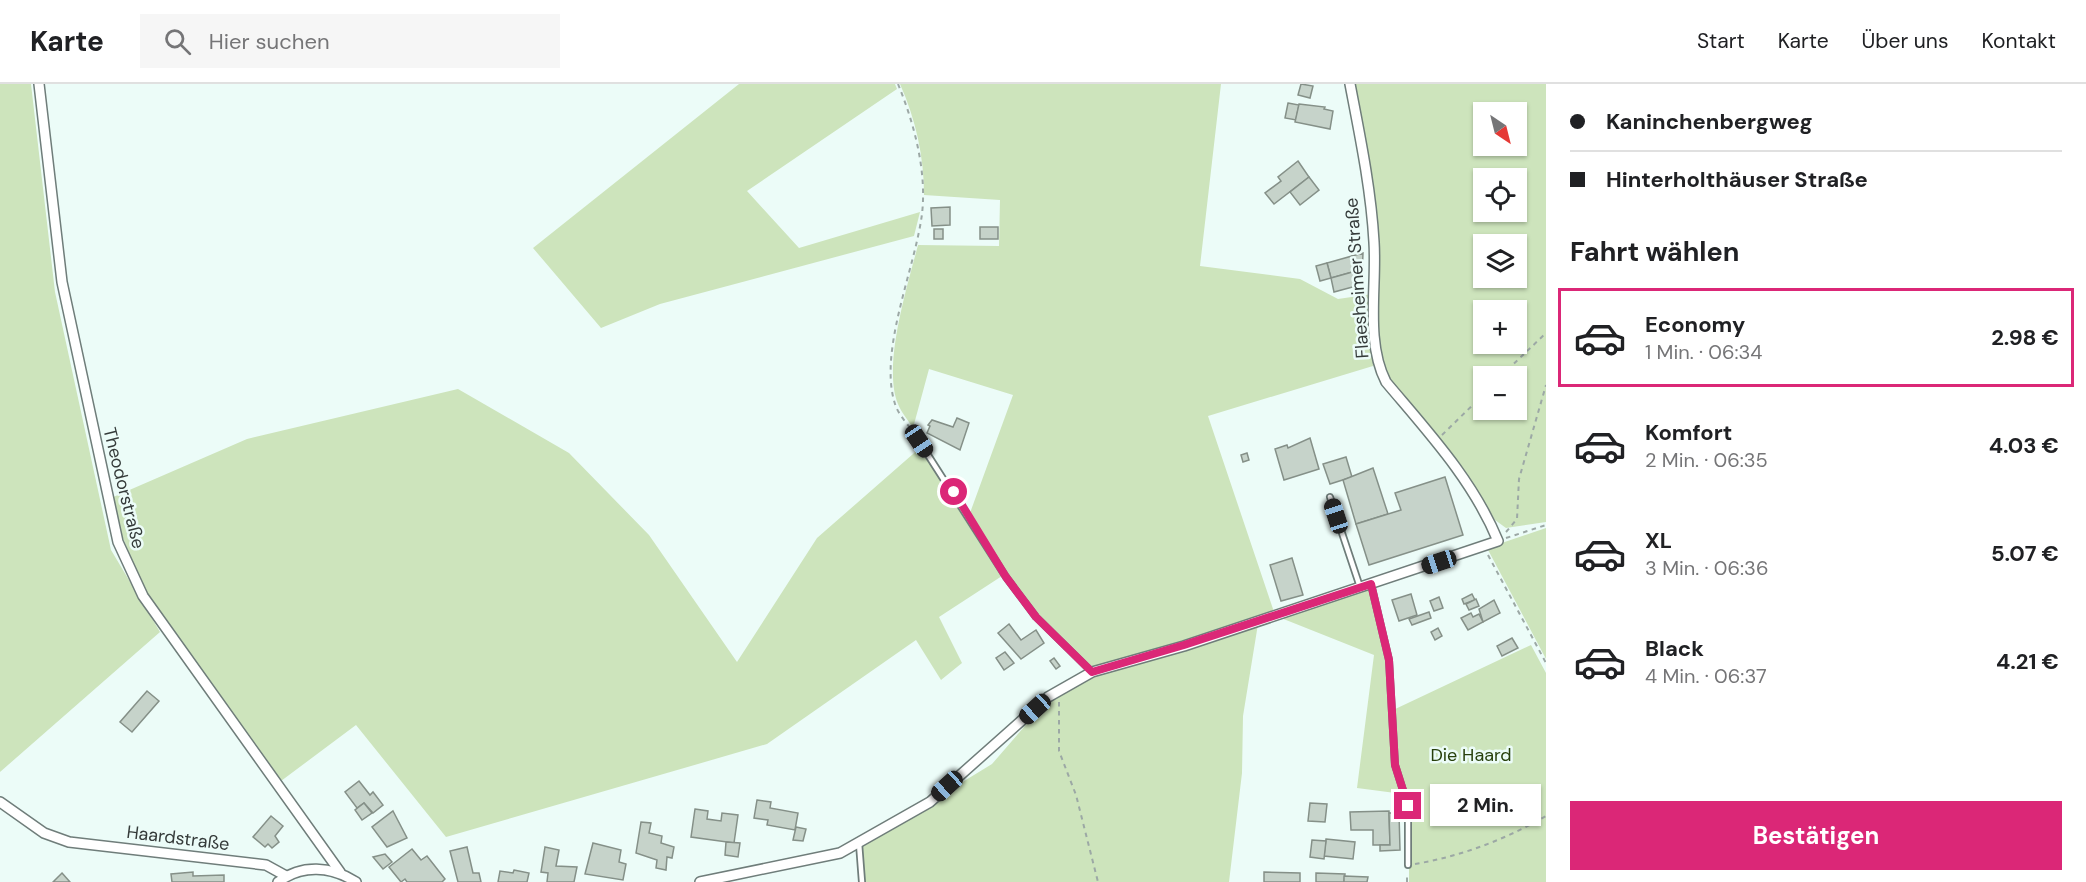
<!DOCTYPE html>
<html lang="de">
<head>
<meta charset="utf-8">
<style>
  :root { --surface:#fff; --page:#f6f6f6; --text:#202124; --muted:#757577; --line:#e0e0e0; --accent:#db2777 }
  body { margin:0; font-family:"DM Sans",sans-serif; background:var(--page); color:var(--text); height:100vh; display:flex; flex-direction:column; font-size:22px; white-space:nowrap }
  * { box-sizing:border-box; margin:0 }
  p { font-size:20px; color:var(--muted) }
  .icon { flex:none; width:33px; height:33px; fill:none; stroke:currentColor; stroke-width:2; stroke-linecap:round; stroke-linejoin:round }
  .map { position:relative; flex:1; overflow:hidden }
  .panel { display:flex; flex-direction:column; background:var(--surface); width:540px }
  .panel>* { flex:none }
  .top-card { display:grid; align-content:center; height:132px; padding:0 24px; background:var(--surface) }
  .needle { width:39px; rotate:145deg }
  .tools { position:absolute; left:1473px; top:18px; display:grid; gap:12px }
  .tools a { display:grid; place-items:center; width:54px; height:54px; border-radius:0px; background:var(--surface); box-shadow:0 2px 4px #0004; font-size:30px }
  .end { position:absolute; width:27px; height:27px; margin:-14px; border:8px solid #db2777; background:#fff; box-shadow:0 0 0 3px #fff }
  .from { border-radius:50% }
  .bubble { position:absolute; height:42px; border-radius:0px; background:var(--surface); box-shadow:0 2px 4px #0004; font-size:20px; font-weight:700; line-height:42px; text-align:center }
  .car { position:absolute; width:18px; height:36px; margin:-18px -9px; border-radius:8px; box-shadow:0 0 4px 2px #0007; background:linear-gradient(#222 24%,#8ab4d8 0 40%,#222 0 76%,#8ab4d8 0 86%,#222 0) }
  .top-card b { display:flex; align-items:center; gap:21px; height:57px; font-size:22px }
  .top-card b+b { border-top:2px solid var(--line) }
  .top-card i { width:15px; height:15px; background:var(--text) }
  ul { padding:0; list-style:none }
  li { display:flex; align-items:center; gap:18px; height:99px; margin:0 12px 9px; padding:0 12px; border:3px solid transparent; border-radius:0px }
  li div { flex:1 }
  li b { display:block; font-size:22px }
  li em { font-style:normal; font-weight:700 }
  li.on { border-color:var(--accent) }
  li>.icon { width:54px; height:54px; stroke-width:1.5 }
  h2 { padding:0 24px; font-size:27px; line-height:72px }
  .button { display:flex; gap:12px; margin-top:auto; padding:12px 24px }
  .button a { flex:1; height:69px; border-radius:0px; background:var(--accent); color:#fff; font-size:24px; font-weight:700; line-height:69px; text-align:center }
  header { display:flex; align-items:center; gap:36px; box-sizing:border-box; height:84px; padding:0 30px; background:var(--surface); border-bottom:2px solid var(--line) }
  header strong { font-size:28px }
  nav { display:flex; gap:33px; margin-inline-start:auto; font-size:21px }
  .search { width:420px; height:54px; background:var(--page); display:flex; align-items:center; gap:15px; box-sizing:border-box; padding:0 21px; border-radius:0px; color:var(--muted); font-size:22px }
  main { display:flex; flex:1; min-height:0 }
  .map>svg:first-child { display:block }
</style>
</head>
<body>
<header>
<strong>Karte</strong>
<div class="search"><svg class="icon" aria-label="search" viewBox="0 0 24 24"><circle cx="10" cy="10" r="6"/><path d="M15 15l6 6"/></svg>Hier suchen</div>
<nav><a>Start</a><a>Karte</a><a>Über uns</a><a>Kontakt</a></nav>
</header>
<main>
<div class="map">
<svg width="1546" height="798" viewBox="0 0 1546 798">
  <rect width="100%" height="100%" fill="#ecfcf8"/>
  <g fill="#cde4bc" fill-rule="evenodd">
    <polygon points="0,0 31,0 55,208 111,466 160,548 0,688"/>
    <polygon points="739,0 895,0 897,5 747,107 799,164 920,128 914,152 660,220 601,244 533,164"/>
    <path d="M 900,0 L 1221,0 L 1200,182 L 1300,195 L 1338,215 L 1372,210 L 1373,282 L 1208,332 L 1274,528 L 1092,586 L 1038,532 L 1009,491 L 970,429 L 1013,311 L 929,285 L 913,344 C 908,336 901,328 898,320 C 882,282 908,200 918,161 L 999,162 L 1000,116 L 924,111 C 924,73 916,36 900,0 Z"/>
    <path d="M 1352,0 L 1546,0 L 1546,438 L 1506,444 L 1495,436 L 1448,364 L 1385,295 L 1376,260 L 1376,186 ZM 1484,28 L 1516,28 L 1516,62 L 1484,62 ZM 1484,94 L 1516,94 L 1516,128 L 1484,128 ZM 1484,160 L 1516,160 L 1516,194 L 1484,194 ZM 1484,226 L 1516,226 L 1516,260 L 1484,260 ZM 1484,292 L 1516,292 L 1516,326 L 1484,326 Z"/>
    <polygon points="458,305 569,369 649,451 737,578 817,454 921,363 967,433 1002,492 939,533 962,579 941,596 916,556 767,660 446,753 356,641 281,697 146,511 117,439 111,414 247,355"/>
    <polygon points="1546,444 1546,575 1487,464"/>
    <polygon points="1369,505 1385,576 1392,681 1403,710 1357,704 1374,571 1281,534"/>
    <polygon points="1258,540 1243,632 1242,689 1229,798 864,798 861,760 992,680 1049,614 1092,589"/>
    <polygon points="1531,561 1546,589 1546,798 1409,798 1409,721 1396,681 1391,627"/>
  </g>
  <g fill="#c6d3ca" stroke="#859088" stroke-width="1.5">
    <polygon points="1301,0 1313,2 1310,14 1298,11"/>
    <polygon points="1288,19 1299,21 1296,36 1285,34"/>
    <polygon points="1299,20 1325,23 1324,25 1333,27 1330,45 1295,38"/>
    <polygon points="1298,77 1309,93 1274,120 1265,109 1281,97 1278,93"/>
    <polygon points="1309,93 1319,106 1300,121 1290,108"/>
    <polygon points="950,123 950,141 932,142 931,124"/>
    <rect x="980" y="143" width="18" height="12"/>
    <rect x="934" y="145" width="9" height="10"/>
    <polygon points="1363,169 1362,193 1358,194 1352,172"/>
    <polygon points="1352,172 1356,187 1331,194 1327,179"/>
    <polygon points="1327,179 1331,194 1320,197 1316,182"/>
    <polygon points="1356,187 1360,201 1334,208 1331,194"/>
    <polygon points="957,334 969,339 960,366 927,349 930,342 928,341 932,336 953,343"/>
    <polygon points="1310,354 1319,385 1284,396 1275,365 1287,361 1288,364"/>
    <polygon points="1247,369 1249,376 1243,378 1241,371"/>
    <polygon points="1346,373 1352,393 1330,400 1323,380"/>
    <polygon points="1373,384 1388,430 1356,440 1343,396"/>
    <polygon points="1445,393 1463,451 1369,481 1356,440 1401,426 1395,409"/>
    <polygon points="1292,474 1303,511 1281,517 1270,481"/>
    <polygon points="1411,510 1417,531 1399,537 1392,516"/>
    <polygon points="1472,510 1475,516 1464,520 1462,515"/>
    <polygon points="1439,513 1443,524 1434,527 1430,517"/>
    <polygon points="1476,515 1479,522 1469,526 1466,520"/>
    <polygon points="1494,516 1500,529 1483,538 1479,525"/>
    <polygon points="1429,528 1431,534 1412,541 1409,535"/>
    <polygon points="1471,529 1473,533 1479,530 1483,538 1468,546 1461,534"/>
    <polygon points="1009,540 1021,556 1036,546 1044,559 1021,575 998,549"/>
    <polygon points="1438,544 1442,552 1435,556 1431,548"/>
    <polygon points="1512,554 1518,564 1502,572 1497,562"/>
    <polygon points="1005,568 1014,579 1004,586 996,574"/>
    <polygon points="1054,574 1060,582 1056,585 1050,577"/>
    <polygon points="147,607 159,617 132,648 120,638"/>
    <polygon points="359,697 370,711 373,708 383,721 373,729 364,719 357,724 345,708"/>
    <polygon points="757,716 771,718 770,724 798,729 795,746 767,741 768,736 754,734"/>
    <polygon points="364,719 372,729 362,736 355,726"/>
    <polygon points="1310,719 1327,720 1325,738 1308,737"/>
    <polygon points="695,725 708,727 707,735 721,737 722,729 738,731 734,759 691,753"/>
    <polygon points="393,727 407,754 387,763 372,743"/>
    <polygon points="1389,727 1390,761 1373,761 1373,746 1351,746 1350,728"/>
    <polygon points="1389,729 1399,729 1400,766 1380,767 1380,761 1390,761"/>
    <polygon points="271,732 283,742 275,752 279,758 272,764 268,760 265,763 253,753"/>
    <polygon points="641,738 651,739 649,749 662,752 661,759 674,763 672,774 667,773 666,786 656,784 657,776 636,769"/>
    <polygon points="796,743 806,745 803,757 793,756"/>
    <polygon points="1326,755 1355,758 1353,775 1324,772"/>
    <polygon points="1312,756 1326,757 1324,775 1310,773"/>
    <polygon points="726,758 740,759 738,773 725,771"/>
    <polygon points="593,759 621,766 619,778 626,780 623,796 585,790"/>
    <polygon points="467,763 473,789 479,789 481,798 458,798 450,767"/>
    <polygon points="545,763 559,766 556,782 577,783 574,798 547,798 548,789 541,788"/>
    <polygon points="412,765 421,776 427,772 445,795 442,798 407,798 405,795 401,798 389,783"/>
    <polygon points="385,770 392,778 383,785 373,773"/>
    <polygon points="514,786 529,789 527,798 498,798 500,787 513,789"/>
    <polygon points="193,788 193,792 224,791 224,798 172,798 171,790"/>
    <polygon points="1264,788 1300,789 1300,798 1264,798"/>
    <polygon points="62,789 70,798 53,798"/>
    <polygon points="1316,789 1345,790 1344,798 1316,798"/>
    <polygon points="1344,792 1368,793 1367,798 1344,798"/>
  </g>
  <g fill="none" stroke-linecap="round" stroke-linejoin="round">
    <g stroke="#6f7d7a" stroke-width="8">
      <g id="lane">
        <polyline points="919,357 1006,493 1036,533 1092,588"/>
        <polyline points="1330,413 1360,503"/>
        <polyline points="1371,500 1389,576 1395,681 1408,722 1408,781"/>
        <polyline points="859,759 862,798"/>
      </g>
    </g>
    <g stroke="#6f7d7a" stroke-width="12">
      <g id="street">
        <polyline points="39,0 62,198 118,458 143,512 340,788"/>
        <polyline points="0,718 44,749 69,758 266,781 286,792"/>
        <path d="M 278,798 C 302,780 331,782 356,798"/>
        <path d="M 700,798 L 840,769 L 930,718 L 1048,613 L 1092,588 L 1184,562 L 1498,457 C 1473,396 1428,348 1386,298 C 1365,257 1377,203 1374,158 C 1371,105 1360,52 1350,0"/>
      </g>
    </g>
    <g stroke="#9ca8a5" stroke-width="2" stroke-dasharray="4.5 4.5" stroke-linecap="butt">
      <path d="M 898,0 C 914,39 927,87 922,130 C 915,185 878,267 895,320 C 898,330 908,341 915,350"/>
      <polyline points="1501,292 1546,249"/>
      <polyline points="1442,351 1484,310"/>
      <polyline points="1506,448 1517,435 1519,395 1546,301"/>
      <polyline points="1506,454 1546,441"/>
      <polyline points="1488,471 1546,579"/>
      <polyline points="1059,618 1059,667 1076,711 1098,798"/>
      <path d="M 1415,780 C 1462,772 1504,756 1546,732"/>
      <polyline points="1407,798 1407,789"/>
    </g>
    <use href="#lane" stroke="#fff" stroke-width="4.5"/>
    <use href="#street" stroke="#fff" stroke-width="9"/>
  </g>
  <g fill="none" stroke-linecap="round" stroke-linejoin="round">
    <polyline stroke="#db2777" stroke-width="8" points="954,408 1006,493 1036,533 1092,588 1184,561 1371,500 1389,576 1395,681 1408,722"/>
  </g>
  <g text-anchor="middle" stroke-width="5" stroke-linejoin="round" paint-order="stroke">
    <g font-size="18" fill="#353b3a" stroke="#ecfcf8">
      <text transform="translate(1357 194) rotate(-94)" y="6">Flaesheimer Straße</text>
      <text transform="translate(124 404) rotate(76)" y="6">Theodorstraße</text>
      <text transform="translate(178 754) rotate(7)" y="6">Haardstraße</text>
    </g>
    <g font-size="18" fill="#27400b" stroke="#ecfcf8">
      <text x="1471" y="677">Die Haard</text>
    </g>
  </g>
</svg>
<div class="tools">
<a><svg class="needle" viewBox="-14 -14 28 28"><path d="M0-13l5 13h-10z" fill="#e53935"/><path d="M0 13l5-13h-10z" fill="#757577"/></svg></a>
<a><svg class="icon" aria-label="locate" viewBox="0 0 24 24"><circle cx="12" cy="12" r="6"/><path d="M12 2v4M12 18v4M2 12h4M18 12h4"/></svg></a>
<a><svg class="icon" aria-label="layers" viewBox="0 0 24 24"><path d="M12 4l9 5-9 5-9-5zM3 14l9 5 9-5"/></svg></a>
<a>+</a>
<a>−</a>
</div>
<i class="end from" style="left:954px;top:408px"></i>
<i class="end" style="left:1408px;top:722px"></i>
<div class="bubble" style="left:1430px;top:700px;width:111px">2 Min.</div>
<i class="car" style="left:919px;top:357px;rotate:146deg"></i>
<i class="car" style="left:1336px;top:432px;rotate:342deg"></i>
<i class="car" style="left:1439px;top:478px;rotate:252deg"></i>
<i class="car" style="left:1035px;top:625px;rotate:228deg"></i>
<i class="car" style="left:947px;top:702px;rotate:228deg"></i>
</div>
<section class="panel">
<div class="top-card">
<b><i class="from"></i>Kaninchenbergweg</b>
<b><i></i>Hinterholthäuser Straße</b>
</div>
<h2>Fahrt wählen</h2>
<ul>
<li class="on"><svg class="icon" aria-label="car" viewBox="0 0 24 24"><path d="M5 17H2v-5l4-1 3-4h7l3 4 3 1v5h-3M9 17h6M6 11h13"/><circle cx="7" cy="17" r="2"/><circle cx="17" cy="17" r="2"/></svg><div><b>Economy</b><p>1 Min. · 06:34</p></div><em>2.98 €</em></li>
<li><svg class="icon" aria-label="car" viewBox="0 0 24 24"><path d="M5 17H2v-5l4-1 3-4h7l3 4 3 1v5h-3M9 17h6M6 11h13"/><circle cx="7" cy="17" r="2"/><circle cx="17" cy="17" r="2"/></svg><div><b>Komfort</b><p>2 Min. · 06:35</p></div><em>4.03 €</em></li>
<li><svg class="icon" aria-label="car" viewBox="0 0 24 24"><path d="M5 17H2v-5l4-1 3-4h7l3 4 3 1v5h-3M9 17h6M6 11h13"/><circle cx="7" cy="17" r="2"/><circle cx="17" cy="17" r="2"/></svg><div><b>XL</b><p>3 Min. · 06:36</p></div><em>5.07 €</em></li>
<li><svg class="icon" aria-label="car" viewBox="0 0 24 24"><path d="M5 17H2v-5l4-1 3-4h7l3 4 3 1v5h-3M9 17h6M6 11h13"/><circle cx="7" cy="17" r="2"/><circle cx="17" cy="17" r="2"/></svg><div><b>Black</b><p>4 Min. · 06:37</p></div><em>4.21 €</em></li>
</ul>
<div class="button"><a>Bestätigen</a></div>
</section>
</main>
</body>
</html>
